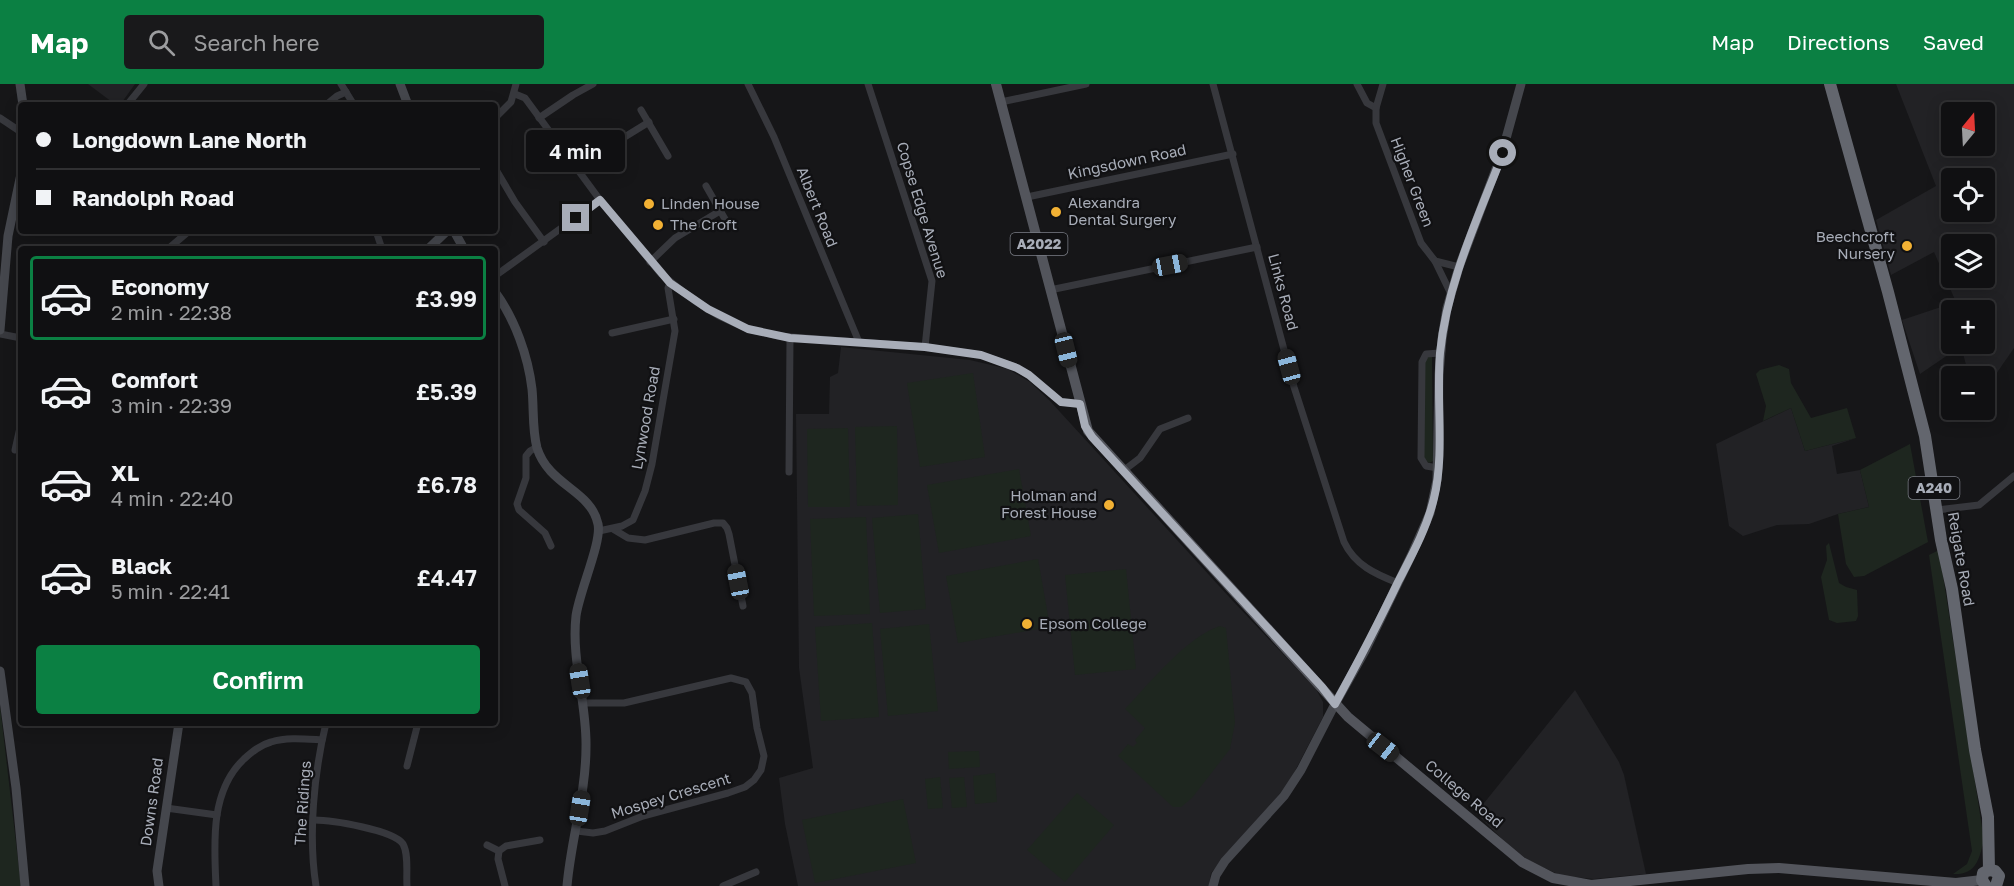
<!DOCTYPE html>
<html lang="en">
<head>
<meta charset="utf-8">
<style>
  :root { --surface:#101012; --page:#19191b; --text:#f1f3f6; --muted:#9c9d9f; --line:#303032; --accent:#0b8043 }
  body { margin:0; font-family:"Golos Text",sans-serif; background:var(--page); color:var(--text); height:100vh; display:flex; flex-direction:column; font-size:22px; white-space:nowrap }
  * { box-sizing:border-box; margin:0 }
  p { font-size:20px; color:var(--muted) }
  .icon { flex:none; width:33px; height:33px; fill:none; stroke:currentColor; stroke-width:2; stroke-linecap:round; stroke-linejoin:round }
  .map { position:relative; flex:1; overflow:hidden }
  .sheet { position:absolute; left:18px; top:162px; width:480px; height:480px; display:flex; flex-direction:column; background:var(--surface); border-radius:6px; box-shadow:0 3px 15px #0003,0 0 0 2px var(--line) }
  .sheet>* { flex:none }
  .guide { position:absolute; left:18px; top:18px; width:480px; height:132px; border-radius:6px; box-shadow:0 3px 15px #0003,0 0 0 2px var(--line); display:grid; align-content:center; height:132px; padding:0 18px; background:var(--surface) }
  .needle { width:39px; rotate:18deg }
  .controls { position:absolute; left:1941px; top:18px; display:grid; gap:12px }
  .controls a { display:grid; place-items:center; width:54px; height:54px; border-radius:6px; background:var(--surface); box-shadow:0 3px 15px #0003,0 0 0 2px var(--line); font-size:30px }
  .end { position:absolute; width:27px; height:27px; margin:-14px; border:8px solid #a8adb8; background:#111; box-shadow:0 0 0 3px #111 }
  .from { border-radius:50% }
  .bubble { position:absolute; height:42px; border-radius:6px; background:var(--surface); box-shadow:0 3px 15px #0003,0 0 0 2px var(--line); font-size:20px; font-weight:600; line-height:42px; text-align:center }
  .car { position:absolute; width:18px; height:36px; margin:-18px -9px; border-radius:8px; box-shadow:0 0 4px 2px #0007; background:linear-gradient(#222 24%,#8ab4d8 0 40%,#222 0 76%,#8ab4d8 0 86%,#222 0) }
  .guide b { display:flex; align-items:center; gap:21px; height:57px; font-size:22px }
  .guide b+b { border-top:2px solid var(--line) }
  .guide i { width:15px; height:15px; background:var(--text) }
  ul { padding:10px 0 0; list-style:none }
  li { display:flex; align-items:center; gap:18px; height:84px; margin:0 12px 9px; padding:0 6px; border:3px solid transparent; border-radius:6px }
  li div { flex:1 }
  li b { display:block; font-size:22px }
  li em { font-style:normal; font-weight:600 }
  li.current { border-color:var(--accent) }
  li>.icon { width:54px; height:54px; stroke-width:1.5 }
  .action { display:flex; gap:12px; margin-top:auto; padding:12px 18px }
  .action a { flex:1; height:69px; border-radius:6px; background:var(--accent); color:#fff; font-size:24px; font-weight:600; line-height:69px; text-align:center }
  header { display:flex; align-items:center; gap:36px; box-sizing:border-box; height:84px; padding:0 30px; background:var(--accent); color:#fff }
  header strong { font-size:28px }
  nav { display:flex; gap:33px; margin-inline-start:auto; font-size:21px }
  .search { width:420px; height:54px; background:var(--page); display:flex; align-items:center; gap:15px; box-sizing:border-box; padding:0 21px; border-radius:6px; color:var(--muted); font-size:22px }
  .map>svg:first-child { display:block }
</style>
</head>
<body>
<header>
<strong>Map</strong>
<div class="search"><svg class="icon" aria-label="search" viewBox="0 0 24 24"><circle cx="10" cy="10" r="6"/><path d="M15 15l6 6"/></svg>Search here</div>
<nav><a>Map</a><a>Directions</a><a>Saved</a></nav>
</header>
<div class="map">
<svg width="2014" height="802" viewBox="0 0 2014 802">
  <rect width="100%" height="100%" fill="#161618"/>
  <g fill="#222225" fill-rule="evenodd">
    <polygon points="88,0 135,0 120,21 116,21"/>
    <path d="M 1896,0 L 2014,0 L 2014,264 L 1985,306 L 1984,292 L 1969,292 L 1961,262 L 1920,290 L 1902,236 L 1956,218 L 1934,168 L 1891,191 L 1876,136 L 1936,102 ZM 1952,28 L 1984,28 L 1984,62 L 1952,62 ZM 1952,94 L 1984,94 L 1984,128 L 1952,128 ZM 1952,160 L 1984,160 L 1984,194 L 1952,194 ZM 1952,226 L 1984,226 L 1984,260 L 1952,260 Z"/>
    <polygon points="841,263 970,276 1008,285 1030,298 1050,317 1231,515 1316,605 1323,618 1323,633 1283,710 1211,789 1209,802 798,802 785,740 779,694 813,684 799,584 796,330 829,330 830,293 838,289"/>
    <polygon points="1791,324 1805,367 1856,354 1832,362 1837,390 1860,386 1869,423 1838,430 1809,440 1777,441 1743,452 1729,442 1716,360"/>
    <polygon points="1575,606 1619,678 1624,691 1646,790 1594,795 1562,792 1533,779 1513,766 1476,729"/>
  </g>
  <g fill="#1e261f">
    <polygon points="1428,272 1432,273 1433,377 1429,379 1423,374 1425,274"/>
    <polygon points="1779,281 1789,285 1791,299 1811,334 1847,324 1856,354 1805,367 1791,324 1763,337 1766,322 1756,290 1760,286"/>
    <polygon points="973,289 985,373 920,383 907,299"/>
    <polygon points="897,342 898,421 857,422 855,343"/>
    <polygon points="848,344 850,423 808,423 807,345"/>
    <polygon points="1910,360 1928,458 1864,492 1854,493 1846,480 1838,430 1869,423 1860,386"/>
    <polygon points="1019,385 1031,452 939,469 927,401"/>
    <polygon points="918,430 926,525 880,529 872,434"/>
    <polygon points="866,433 870,530 814,532 810,435"/>
    <polygon points="1829,459 1839,499 1846,503 1857,506 1858,532 1856,537 1837,539 1829,536 1821,493 1827,476 1826,462"/>
    <path d="M 1939,466 L 1984,756 C 1979,776 1976,791 1953,790 L 1967,780 L 1972,767 L 1929,471 Z"/>
    <polygon points="1038,475 1050,543 958,559 946,492"/>
    <polygon points="1126,485 1136,585 1075,591 1065,491"/>
    <polygon points="872,539 879,633 821,637 815,543"/>
    <polygon points="929,540 938,627 888,632 880,545"/>
    <path d="M 1220,542 L 1226,544 L 1235,639 L 1230,665 L 1192,714 L 1181,723 L 1173,723 L 1118,672 L 1128,660 L 1133,663 L 1137,659 L 1135,656 L 1145,644 L 1125,625 C 1150,599 1186,553 1220,542 Z"/>
    <polygon points="0,622 21,802 0,802"/>
    <polygon points="979,667 980,683 949,685 948,668"/>
    <polygon points="995,689 997,718 975,720 973,692"/>
    <polygon points="940,693 943,724 928,725 925,695"/>
    <polygon points="964,693 967,723 952,724 949,694"/>
    <polygon points="1077,709 1114,741 1065,798 1027,766"/>
    <polygon points="903,715 916,779 815,799 802,736"/>
  </g>
  <g fill="none" stroke-linecap="round" stroke-linejoin="round">
    <g stroke="#37383d" stroke-width="7">
      <polyline points="341,0 354,21"/>
      <polyline points="748,0 774,53 859,258"/>
      <polyline points="868,0 932,197 925,263"/>
      <path d="M 1213,0 L 1294,303 L 1344,458 C 1355,481 1375,490 1398,499"/>
      <polyline points="1357,0 1367,19 1376,24"/>
      <polyline points="1383,0 1376,24 1376,39 1421,159 1435,177 1459,183"/>
      <polyline points="515,10 525,14 600,116 661,190 695,217 719,232 748,245 778,252 925,263 981,271 1013,282 1029,291 1061,318 1079,320"/>
      <polyline points="1001,18 1086,0"/>
      <polyline points="127,21 144,0"/>
      <polyline points="326,21 337,12 346,8"/>
      <polyline points="641,26 668,72"/>
      <polyline points="0,34 21,48"/>
      <polyline points="495,34 511,18 516,0"/>
      <polyline points="539,34 573,11 593,0"/>
      <polyline points="576,83 649,38"/>
      <polyline points="495,84 515,118 544,158"/>
      <polyline points="706,102 729,142"/>
      <polyline points="1027,113 1233,70"/>
      <polyline points="376,147 382,165"/>
      <polyline points="168,165 189,147"/>
      <polyline points="1435,177 1451,210"/>
      <polyline points="650,178 675,154 720,127"/>
      <polyline points="495,192 600,116"/>
      <polyline points="1050,206 1257,163"/>
      <polyline points="612,249 674,235"/>
      <polyline points="0,250 21,254"/>
      <polyline points="537,363 530,367 526,372 526,394 517,420 519,426 545,449 551,462"/>
      <polyline points="15,366 21,339"/>
      <polyline points="1438,384 1426,382 1421,374 1422,278 1426,270 1440,269"/>
      <polyline points="1123,387 1140,374 1160,345 1188,334"/>
      <polyline points="789,388 790,254"/>
      <polyline points="1937,426 1979,421 2014,392"/>
      <polyline points="613,445 628,454 645,456 714,439 723,439 727,444 729,450 743,522"/>
      <polyline points="599,447 622,442 633,436 645,407 652,380 675,247 668,204 670,199"/>
      <polyline points="407,682 418,639"/>
      <polyline points="166,724 217,731"/>
      <path d="M 314,736 C 331,736 394,746 403,760 C 409,771 406,790 407,802"/>
      <polyline points="577,747 593,749 605,747 643,732 728,709 745,703 754,696 761,686 764,672 757,644 752,609 746,598 731,594 624,619 584,619"/>
      <polyline points="487,761 499,767"/>
      <path d="M 216,802 C 214,759 210,707 244,675 C 252,668 260,661 271,658 C 287,653 305,655 322,656"/>
      <path d="M 316,802 C 308,751 314,689 326,639"/>
      <polyline points="505,802 498,775 499,767 506,762 540,756"/>
      <polyline points="723,802 756,788"/>
    </g>
    <g stroke="#45474d" stroke-width="9">
      <polyline points="20,0 23,21"/>
      <polyline points="400,0 408,21"/>
      <polyline points="454,147 464,165"/>
      <polyline points="428,165 447,147"/>
      <path d="M 495,208 C 515,235 528,272 532,305 C 534,325 532,345 537,364 C 549,402 591,406 598,440 C 602,458 579,508 576,532 C 571,576 587,619 586,663 C 586,710 571,755 567,802"/>
      <polyline points="0,246 8,152 21,90"/>
      <polyline points="0,587 16,704 25,802"/>
      <polyline points="159,802 157,787 179,639"/>
      <polyline points="1213,802 1216,791 1225,777 1284,712 1301,686 1335,620 1365,567 1411,472 1430,429 1437,396 1439,290 1442,255 1447,224 1459,183 1502,69 1521,0"/>
    </g>
    <polyline stroke="#53555c" stroke-width="10" points="996,0 1088,347 1348,633 1522,778 1553,794 1591,801 1748,785 1779,784 1956,799 1982,796"/>
    <g stroke="#63666e" stroke-width="12">
      <polyline points="1830,0 1888,208 1925,352 1941,456 1952,505 1975,666 1988,733 1989,786"/>
      <polyline points="1989,786 1995,787 1999,792 1996,802"/>
      <polyline points="1986,802 1982,796 1983,789 1989,786"/>
    </g>
  </g>
  <g fill="none" stroke-linecap="round" stroke-linejoin="round">
    <path stroke="#a8adb8" stroke-width="8" d="M 576,134 L 600,116 L 670,199 L 708,225 L 748,245 L 790,254 L 925,263 L 981,271 L 1017,284 L 1029,291 L 1061,318 L 1080,320 L 1085,342 L 1092,353 L 1322,603 L 1335,620 C 1357,580 1378,540 1398,498 C 1412,471 1427,444 1434,414 C 1445,370 1436,315 1440,269 C 1447,199 1478,134 1503,69"/>
  </g>
  <g fill="#f2b134" stroke="#111113" stroke-width="2">
    <circle cx="649" cy="120" r="6"/>
    <circle cx="1056" cy="128" r="6"/>
    <circle cx="658" cy="141" r="6"/>
    <circle cx="1907" cy="162" r="6"/>
    <circle cx="1109" cy="421" r="6"/>
    <circle cx="1027" cy="540" r="6"/>
  </g>
  <g text-anchor="middle" stroke-width="4.5" stroke-linejoin="round" paint-order="stroke">
    <g fill="#111113" stroke="#7b7e86" stroke-width="1.5">
      <rect x="1010.5" y="149" width="57" height="22" rx="4.5"/>
      <rect x="1908.5" y="393" width="51" height="22" rx="4.5"/>
    </g>
    <g font-size="14" font-weight="bold" fill="#a8adb8">
      <text x="1039" y="165">A2022</text>
      <text x="1934" y="409">A240</text>
    </g>
    <g font-size="15" fill="#a8adb8" stroke="#111113">
      <text transform="translate(1127 78) rotate(-12)" y="5">Kingsdown Road</text>
      <text transform="translate(1412 98) rotate(69)" y="5">Higher Green</text>
      <text transform="translate(817 123) rotate(68)" y="5">Albert Road</text>
      <text transform="translate(922 126) rotate(73)" y="5">Copse Edge Avenue</text>
      <text transform="translate(1283 208) rotate(75)" y="5">Links Road</text>
      <text transform="translate(646 334) rotate(-80)" y="5">Lynwood Road</text>
      <text transform="translate(1961 475) rotate(80)" y="5">Reigate Road</text>
      <text transform="translate(1464 710) rotate(40)" y="5">College Road</text>
      <text transform="translate(671 712) rotate(-17)" y="5">Mospey Crescent</text>
      <text transform="translate(152 718) rotate(-82)" y="5">Downs Road</text>
      <text transform="translate(303 719) rotate(-86)" y="5">The Ridings</text>
    </g>
    <g font-size="15" fill="#a8adb8" stroke="#111113" text-anchor="start">
      <text x="1068" y="124">Alexandra<tspan x="1068" dy="17">Dental Surgery</tspan></text>
      <text x="661" y="125">Linden House</text>
      <text x="670" y="146">The Croft</text>
      <text x="1895" y="158" text-anchor="end">Beechcroft<tspan x="1895" dy="17">Nursery</tspan></text>
      <text x="1097" y="417" text-anchor="end">Holman and<tspan x="1097" dy="17">Forest House</tspan></text>
      <text x="1039" y="545">Epsom College</text>
    </g>
  </g>
</svg>
<div class="controls">
<a><svg class="needle" viewBox="-14 -14 28 28"><path d="M0-13l5 13h-10z" fill="#e53935"/><path d="M0 13l5-13h-10z" fill="#9c9d9f"/></svg></a>
<a><svg class="icon" aria-label="locate" viewBox="0 0 24 24"><circle cx="12" cy="12" r="6"/><path d="M12 2v4M12 18v4M2 12h4M18 12h4"/></svg></a>
<a><svg class="icon" aria-label="layers" viewBox="0 0 24 24"><path d="M12 4l9 5-9 5-9-5zM3 14l9 5 9-5"/></svg></a>
<a>+</a>
<a>−</a>
</div>
<i class="end from" style="left:1503px;top:69px"></i>
<i class="end" style="left:576px;top:134px"></i>
<div class="bubble" style="left:526px;top:46px;width:99px">4 min</div>
<i class="car" style="left:1170px;top:181px;rotate:79deg"></i>
<i class="car" style="left:1066px;top:266px;rotate:166deg"></i>
<i class="car" style="left:1289px;top:283px;rotate:345deg"></i>
<i class="car" style="left:738px;top:498px;rotate:349deg"></i>
<i class="car" style="left:580px;top:597px;rotate:351deg"></i>
<i class="car" style="left:1383px;top:663px;rotate:128deg"></i>
<i class="car" style="left:580px;top:724px;rotate:9deg"></i>
<div class="guide">
<b><i class="from"></i>Longdown Lane North</b>
<b><i></i>Randolph Road</b>
</div>
<section class="sheet">
<ul>
<li class="current"><svg class="icon" aria-label="car" viewBox="0 0 24 24"><path d="M5 17H2v-5l4-1 3-4h7l3 4 3 1v5h-3M9 17h6M6 11h13"/><circle cx="7" cy="17" r="2"/><circle cx="17" cy="17" r="2"/></svg><div><b>Economy</b><p>2 min · 22:38</p></div><em>£3.99</em></li>
<li><svg class="icon" aria-label="car" viewBox="0 0 24 24"><path d="M5 17H2v-5l4-1 3-4h7l3 4 3 1v5h-3M9 17h6M6 11h13"/><circle cx="7" cy="17" r="2"/><circle cx="17" cy="17" r="2"/></svg><div><b>Comfort</b><p>3 min · 22:39</p></div><em>£5.39</em></li>
<li><svg class="icon" aria-label="car" viewBox="0 0 24 24"><path d="M5 17H2v-5l4-1 3-4h7l3 4 3 1v5h-3M9 17h6M6 11h13"/><circle cx="7" cy="17" r="2"/><circle cx="17" cy="17" r="2"/></svg><div><b>XL</b><p>4 min · 22:40</p></div><em>£6.78</em></li>
<li><svg class="icon" aria-label="car" viewBox="0 0 24 24"><path d="M5 17H2v-5l4-1 3-4h7l3 4 3 1v5h-3M9 17h6M6 11h13"/><circle cx="7" cy="17" r="2"/><circle cx="17" cy="17" r="2"/></svg><div><b>Black</b><p>5 min · 22:41</p></div><em>£4.47</em></li>
</ul>
<div class="action"><a>Confirm</a></div>
</section>
</div>
</body>
</html>
